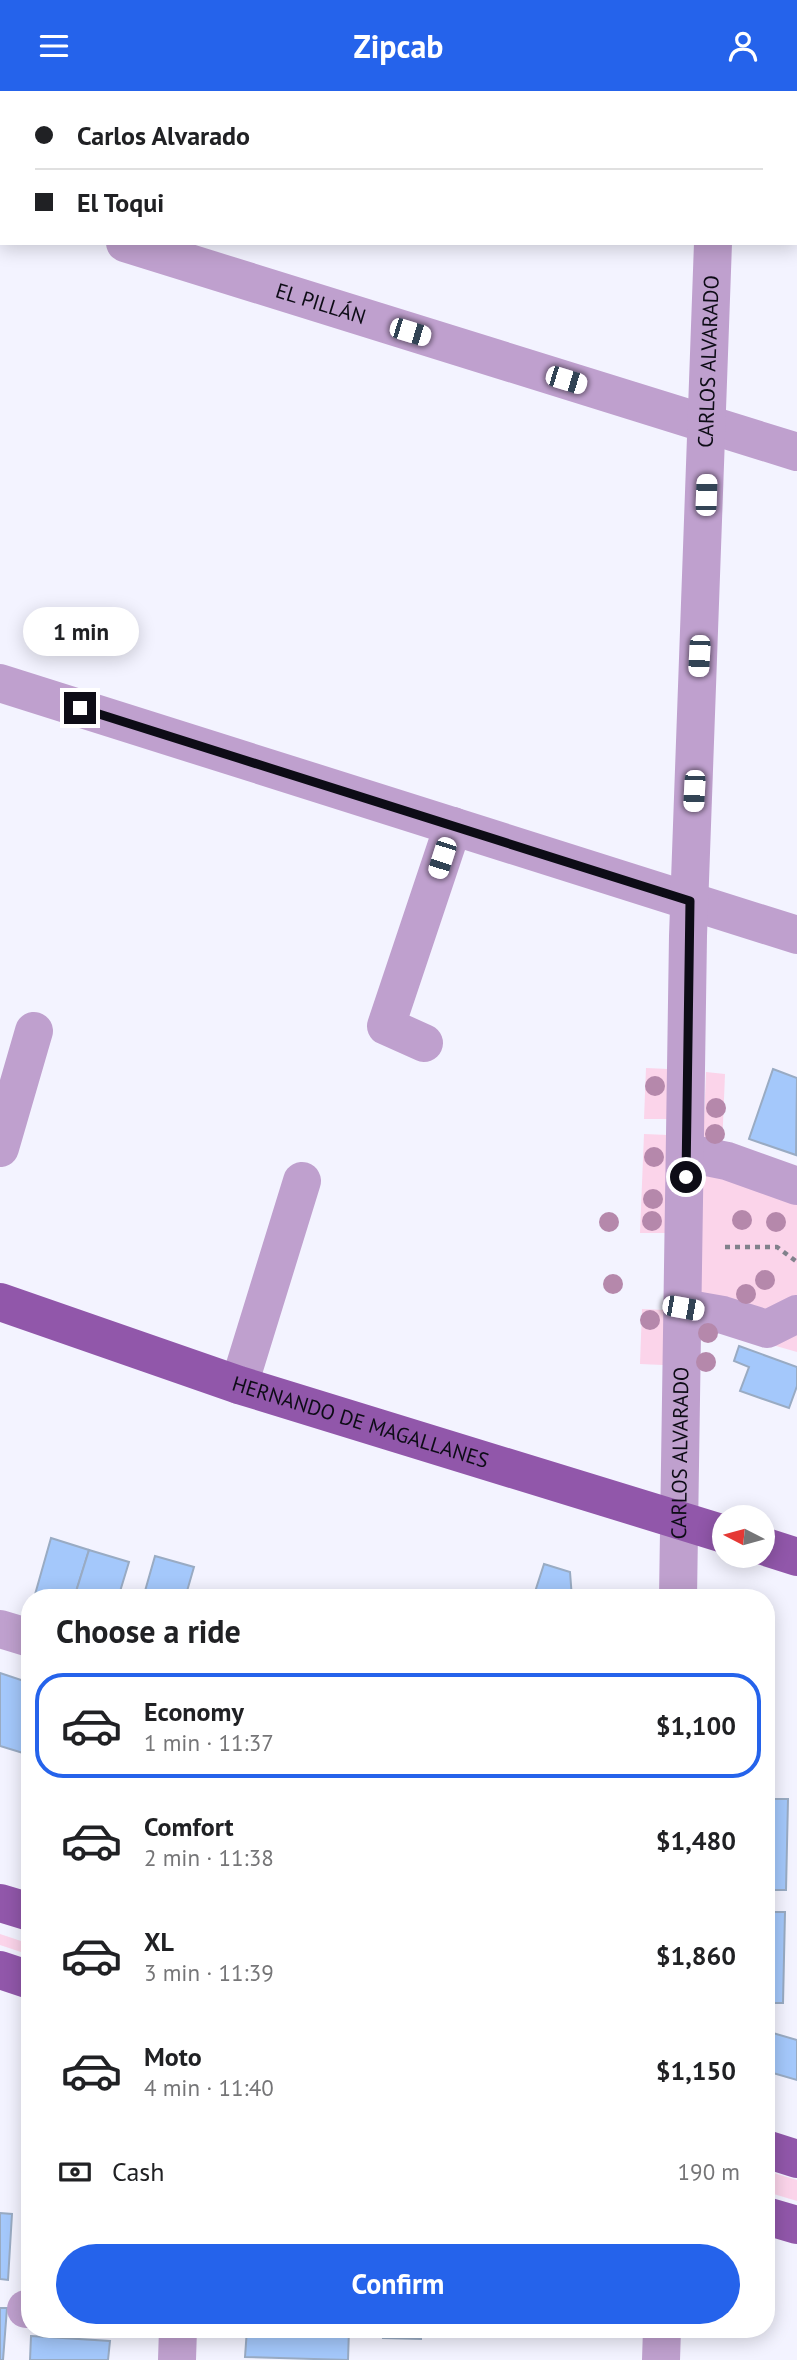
<!DOCTYPE html>
<html lang="en">
<head>
<meta charset="utf-8">
<style>
  :root { --surface:#fff; --page:#f6f6f6; --text:#202124; --muted:#757577; --line:#e0e0e0; --accent:#2563eb }
  body { margin:0; font-family:"PT Sans",sans-serif; background:var(--page); color:var(--text); height:100vh; display:flex; flex-direction:column; font-size:26px; white-space:nowrap }
  * { box-sizing:border-box; margin:0 }
  p { font-size:23px; color:var(--muted) }
  .icon { flex:none; width:38px; height:38px; fill:none; stroke:currentColor; stroke-width:2; stroke-linecap:round; stroke-linejoin:round }
  .map { position:relative; flex:1; overflow:hidden }
  .drawer { position:absolute; left:21px; top:1498px; width:754px; height:749px; display:flex; flex-direction:column; background:var(--surface); border-radius:28px; box-shadow:0 4px 18px #0003 }
  .drawer>* { flex:none }
  .banner { position:absolute; left:0px; top:0px; width:798px; height:154px; box-shadow:0 4px 18px #0003; display:grid; align-content:center; height:154px; padding:0 35px; background:var(--surface) }
  .needle { width:46px; rotate:276deg }
  .controls { position:absolute; left:712px; top:1414px; display:grid; gap:14px }
  .controls a { display:grid; place-items:center; width:63px; height:63px; border-radius:50%; background:var(--surface); box-shadow:0 4px 18px #0003; font-size:35px }
  .end { position:absolute; width:32px; height:32px; margin:-16px; border:9px solid #0d0c16; background:#fff; box-shadow:0 0 0 4px #fff }
  .from { border-radius:50% }
  .bubble { position:absolute; height:49px; border-radius:24px; background:var(--surface); box-shadow:0 4px 18px #0003; font-size:23px; font-weight:600; line-height:49px; text-align:center }
  .car { position:absolute; width:21px; height:42px; margin:-21px -10px; border-radius:9px; box-shadow:0 0 5px 2px #0007; background:linear-gradient(#fff 24%,#345 0 40%,#fff 0 76%,#345 0 86%,#fff 0) }
  .banner b { display:flex; align-items:center; gap:24px; height:66px; font-size:26px }
  .banner b+b { border-top:2px solid var(--line) }
  .banner i { width:18px; height:18px; background:var(--text) }
  ul { padding:0; list-style:none }
  li { display:flex; align-items:center; gap:21px; height:105px; margin:0 14px 10px; padding:0 21px; border:4px solid transparent; border-radius:28px }
  li div { flex:1 }
  li b { display:block; font-size:26px }
  li em { font-style:normal; font-weight:600 }
  li.current { border-color:var(--accent) }
  li>.icon { width:63px; height:63px; stroke-width:1.5 }
  h2 { padding:0 35px; font-size:32px; line-height:84px }
  .pay { display:flex; align-items:center; gap:18px; height:77px; padding:0 35px; font-size:26px }
  .pay p { margin-inline-start:auto }
  .primary-button { display:flex; gap:14px; margin-top:auto; padding:14px 35px }
  .primary-button a { flex:1; height:80px; border-radius:42px; background:var(--accent); color:#fff; font-size:28px; font-weight:600; line-height:80px; text-align:center }
  header { display:flex; justify-content:space-between; align-items:center; height:91px; padding:0 35px; background:var(--accent); color:#fff; font-size:32px; font-weight:600 }
  .map>svg:first-child { display:block }
</style>
</head>
<body>
<header><svg class="icon" aria-label="menu" viewBox="0 0 24 24"><path d="M4 6h16M4 12h16M4 18h16"/></svg>Zipcab<svg class="icon" aria-label="person" viewBox="0 0 24 24"><circle cx="12" cy="8" r="4"/><path d="M4 21q1-7 8-7t8 7"/></svg></header>
<div class="map">
<svg width="797" height="2269" viewBox="0 0 797 2269">
  <rect width="100%" height="100%" fill="#f3f3ff"/>
  <g fill="#fbd4ea">
    <polygon points="646,977 668,978 667,1028 644,1028"/>
    <polygon points="706,981 725,983 722,1057 703,1055"/>
    <polygon points="644,1043 668,1044 665,1142 640,1142"/>
    <polygon points="701,1059 797,1086 797,1261 696,1232"/>
    <polygon points="642,1218 665,1219 663,1274 640,1273"/>
    <polygon points="0,1843 30,1853 30,1864 0,1854"/>
    <polygon points="767,2080 797,2089 797,2110 767,2101"/>
  </g>
  <g fill="#a4c8fb" stroke="#99abc3" stroke-width="2">
    <polygon points="773,978 797,987 796,1064 749,1048"/>
    <polygon points="739,1255 797,1276 797,1295 789,1317 740,1300 749,1276 734,1270"/>
    <polygon points="51,1447 89,1459 74,1507 62,1503 60,1507 34,1507"/>
    <polygon points="89,1459 129,1471 118,1507 74,1507"/>
    <polygon points="155,1465 194,1476 185,1507 143,1507"/>
    <polygon points="544,1473 570,1481 572,1507 533,1507"/>
    <polygon points="362,1501 380,1507 361,1507"/>
    <polygon points="0,1582 30,1592 30,1640 23,1662 0,1655"/>
    <polygon points="766,1708 788,1708 786,1799 766,1799"/>
    <polygon points="766,1821 785,1821 783,1912 766,1912"/>
    <polygon points="766,1940 797,1949 797,1989 766,1980"/>
    <polygon points="0,2122 12,2123 8,2189 0,2188"/>
    <polygon points="0,2217 7,2217 3,2269 0,2269"/>
    <polygon points="247,2238 349,2238 348,2269 245,2266"/>
    <polygon points="383,2238 421,2238 421,2248 383,2247"/>
    <polygon points="31,2245 110,2250 108,2269 30,2269"/>
  </g>
  <g fill="none" stroke-linecap="round" stroke-linejoin="round">
    <polyline stroke="#81818c" stroke-width="4.5" stroke-dasharray="5 5" stroke-linecap="butt" points="725,1156 777,1156 797,1171"/>
    <g stroke="#bfa0ce" stroke-width="38">
      <polyline points="719,2 719,0"/>
      <polyline points="0,113 2,114"/>
      <path id="s1" d="M 125,152 L 797,361"/>
      <polyline points="0,592 797,844"/>
      <polyline points="424,952 386,935 453,735"/>
      <polyline points="0,1057 34,940"/>
      <polyline points="687,1062 727,1070 797,1095"/>
      <polyline points="683,1217 723,1224 767,1238 797,1223"/>
      <polyline points="239,1294 302,1090"/>
      <path id="s2" d="M 678,1507 L 688,845 L 713,152"/>
      <polyline points="0,1538 30,1547"/>
      <polyline points="26,2218 30,2218"/>
      <polyline points="177,2269 178,2238"/>
      <polyline points="661,2269 662,2238"/>
    </g>
    <g stroke="#9157aa" stroke-width="38">
      <path id="s3" d="M 0,1211 L 239,1294 L 724,1443"/>
      <polyline points="763,1455 797,1466"/>
      <polyline points="0,1812 30,1821"/>
      <polyline points="0,1879 30,1889"/>
      <polyline points="766,2058 797,2068"/>
      <polyline points="766,2125 797,2134"/>
    </g>
  </g>
  <g fill="#b588ab">
    <circle cx="655" cy="995" r="10"/>
    <circle cx="716" cy="1017" r="10"/>
    <circle cx="715" cy="1043" r="10"/>
    <circle cx="654" cy="1066" r="10"/>
    <circle cx="653" cy="1108" r="10"/>
    <circle cx="742" cy="1129" r="10"/>
    <circle cx="652" cy="1130" r="10"/>
    <circle cx="609" cy="1131" r="10"/>
    <circle cx="776" cy="1131" r="10"/>
    <circle cx="765" cy="1189" r="10"/>
    <circle cx="613" cy="1193" r="10"/>
    <circle cx="746" cy="1203" r="10"/>
    <circle cx="650" cy="1229" r="10"/>
    <circle cx="708" cy="1242" r="10"/>
    <circle cx="706" cy="1271" r="10"/>
  </g>
  <g fill="none" stroke-linecap="round" stroke-linejoin="round">
    <polyline stroke="#0d0c16" stroke-width="9" points="80,617 690,810 686,1086"/>
  </g>
  <g text-anchor="middle" stroke-width="6" stroke-linejoin="round" paint-order="stroke">
    <g font-size="21" fill="#0d0c16" stroke="#fff">
      <text dy="7" stroke="none"><textPath href="#s1" startOffset="205">EL PILLÁN</textPath></text>
      <text dy="7" stroke="none"><textPath href="#s2" startOffset="1237">CARLOS ALVARADO</textPath></text>
      <text dy="7" stroke="none"><textPath href="#s3" startOffset="380">HERNANDO DE MAGALLANES</textPath></text>
      <text dy="7" stroke="none"><textPath href="#s2" startOffset="145">CARLOS ALVARADO</textPath></text>
    </g>
  </g>
</svg>
<div class="controls">
<a><svg class="needle" viewBox="-14 -14 28 28"><path d="M0-13l5 13h-10z" fill="#e53935"/><path d="M0 13l5-13h-10z" fill="#757577"/></svg></a>
</div>
<i class="end from" style="left:686px;top:1086px"></i>
<i class="end" style="left:80px;top:617px"></i>
<div class="bubble" style="left:23px;top:516px;width:116px">1 min</div>
<i class="car" style="left:410px;top:241px;rotate:107deg"></i>
<i class="car" style="left:566px;top:289px;rotate:107deg"></i>
<i class="car" style="left:706px;top:404px;rotate:2deg"></i>
<i class="car" style="left:699px;top:565px;rotate:183deg"></i>
<i class="car" style="left:694px;top:700px;rotate:183deg"></i>
<i class="car" style="left:442px;top:767px;rotate:198deg"></i>
<i class="car" style="left:683px;top:1217px;rotate:100deg"></i>
<div class="banner">
<b><i class="from"></i>Carlos Alvarado</b>
<b><i></i>El Toqui</b>
</div>
<section class="drawer">
<h2>Choose a ride</h2>
<ul>
<li class="current"><svg class="icon" aria-label="car" viewBox="0 0 24 24"><path d="M5 17H2v-5l4-1 3-4h7l3 4 3 1v5h-3M9 17h6M6 11h13"/><circle cx="7" cy="17" r="2"/><circle cx="17" cy="17" r="2"/></svg><div><b>Economy</b><p>1 min · 11:37</p></div><em>$1,100</em></li>
<li><svg class="icon" aria-label="car" viewBox="0 0 24 24"><path d="M5 17H2v-5l4-1 3-4h7l3 4 3 1v5h-3M9 17h6M6 11h13"/><circle cx="7" cy="17" r="2"/><circle cx="17" cy="17" r="2"/></svg><div><b>Comfort</b><p>2 min · 11:38</p></div><em>$1,480</em></li>
<li><svg class="icon" aria-label="car" viewBox="0 0 24 24"><path d="M5 17H2v-5l4-1 3-4h7l3 4 3 1v5h-3M9 17h6M6 11h13"/><circle cx="7" cy="17" r="2"/><circle cx="17" cy="17" r="2"/></svg><div><b>XL</b><p>3 min · 11:39</p></div><em>$1,860</em></li>
<li><svg class="icon" aria-label="car" viewBox="0 0 24 24"><path d="M5 17H2v-5l4-1 3-4h7l3 4 3 1v5h-3M9 17h6M6 11h13"/><circle cx="7" cy="17" r="2"/><circle cx="17" cy="17" r="2"/></svg><div><b>Moto</b><p>4 min · 11:40</p></div><em>$1,150</em></li>
</ul>
<div class="pay"><svg class="icon" aria-label="cash" viewBox="0 0 24 24"><path d="M3 7h18v10H3z"/><circle cx="12" cy="12" r="2"/></svg>Cash<p>190 m</p></div>
<div class="primary-button"><a>Confirm</a></div>
</section>
</div>
</body>
</html>
